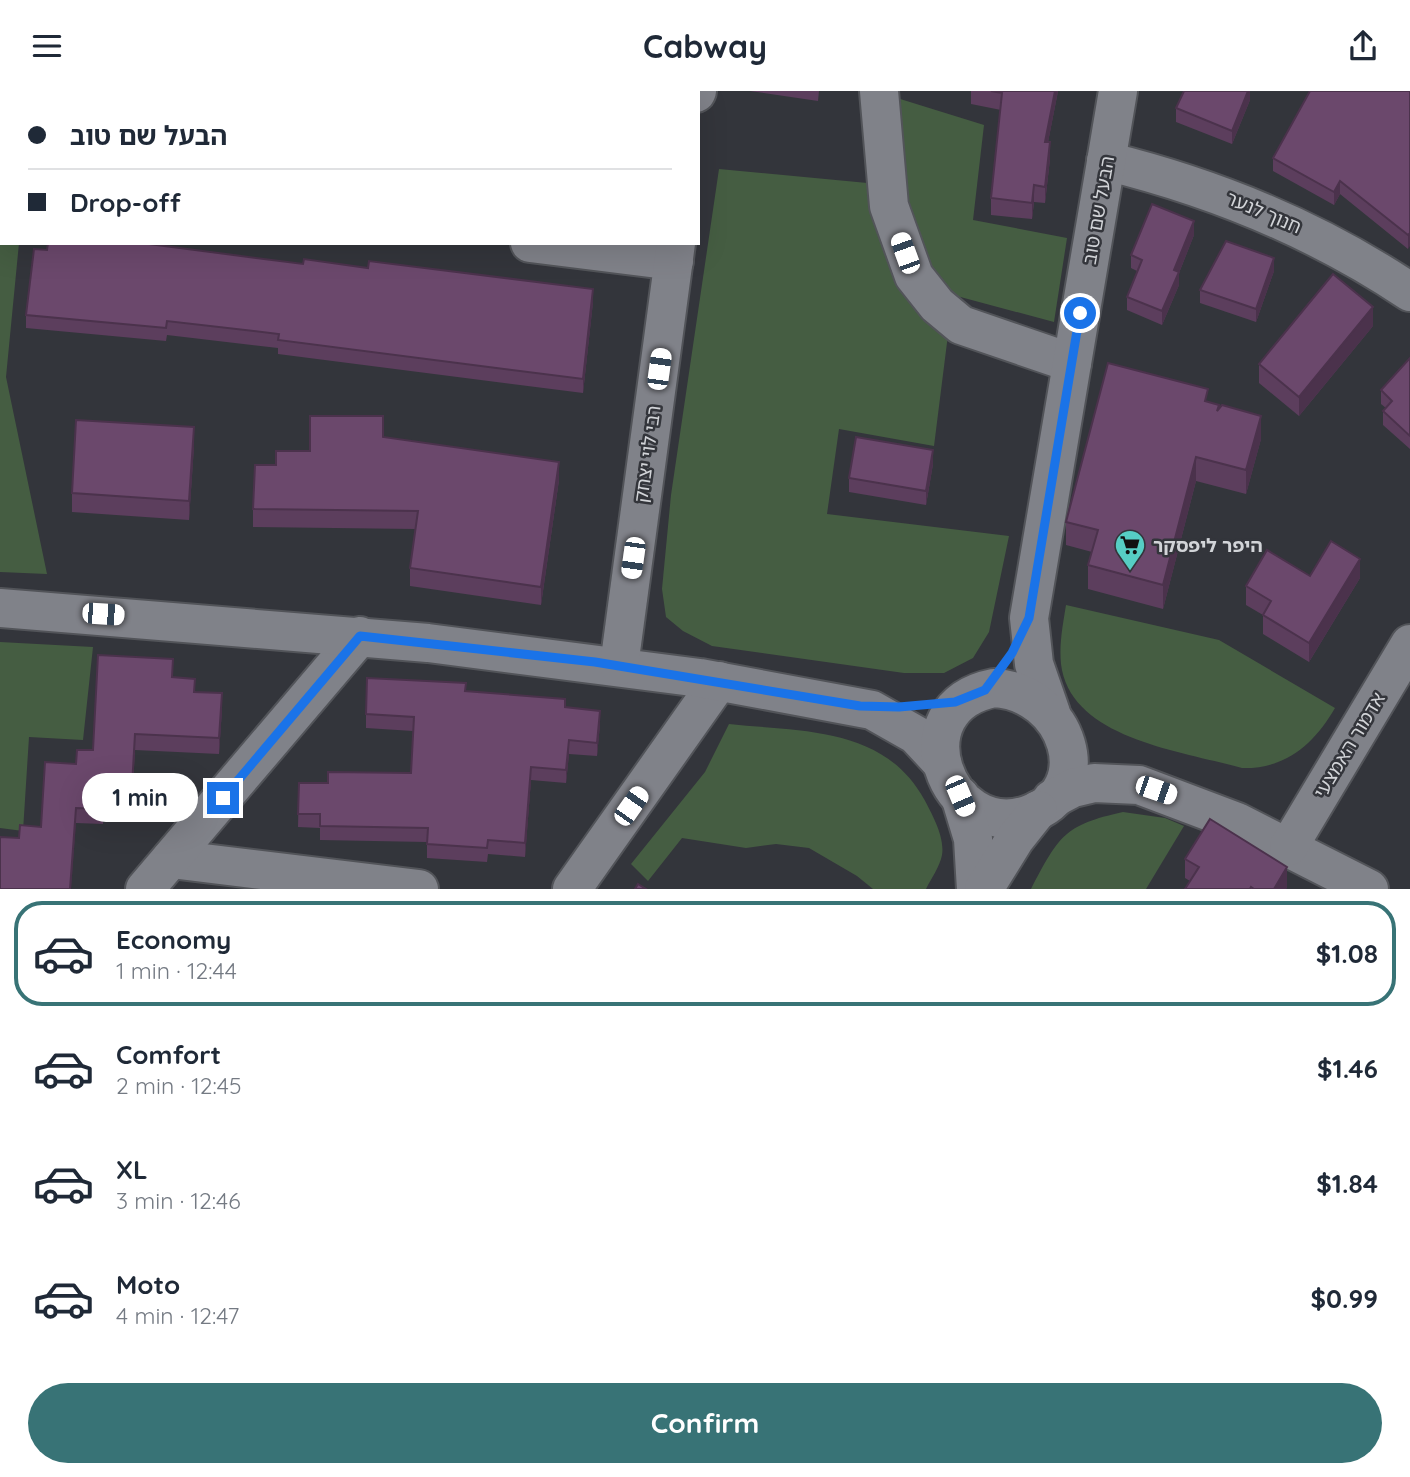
<!DOCTYPE html>
<html lang="en">
<head>
<meta charset="utf-8">
<style>
  :root { --surface:#fff; --page:#f2f2f3; --text:#1f2937; --muted:#747a83; --line:#e0e1e3; --accent:#387376 }
  body { margin:0; font-family:Quicksand,"Noto Sans Hebrew",sans-serif; background:var(--page); color:var(--text); height:100vh; display:flex; flex-direction:column; font-size:26px; white-space:nowrap }
  * { box-sizing:border-box; margin:0 }
  p { font-size:23px; color:var(--muted) }
  .icon { flex:none; width:38px; height:38px; fill:none; stroke:currentColor; stroke-width:2; stroke-linecap:round; stroke-linejoin:round }
  .map { position:relative; height:798px; overflow:hidden }
  .drawer { display:flex; flex-direction:column; background:var(--surface); flex:1 }
  .drawer>* { flex:none }
  .top-card { position:absolute; left:0px; top:0px; width:700px; height:154px; box-shadow:0 7px 28px #0002; display:grid; align-content:center; height:154px; padding:0 28px; background:var(--surface) }
  .end { position:absolute; width:32px; height:32px; margin:-16px; border:9px solid #1a73e8; background:#fff; box-shadow:0 0 0 4px #fff }
  .from { border-radius:50% }
  .bubble { position:absolute; height:49px; border-radius:24px; background:var(--surface); box-shadow:0 7px 28px #0002; font-size:23px; font-weight:800; line-height:49px; text-align:center }
  .car { position:absolute; width:21px; height:42px; margin:-21px -10px; border-radius:9px; box-shadow:0 0 5px 2px #0007; background:linear-gradient(#fff 24%,#345 0 40%,#fff 0 76%,#345 0 86%,#fff 0) }
  .top-card b { display:flex; align-items:center; gap:24px; height:66px; font-size:26px }
  .top-card b+b { border-top:2px solid var(--line) }
  .top-card i { width:18px; height:18px; background:var(--text) }
  ul { padding:12px 0 0; list-style:none }
  li { display:flex; align-items:center; gap:21px; height:105px; margin:0 14px 10px; padding:0 14px; border:4px solid transparent; border-radius:28px }
  li div { flex:1 }
  li b { display:block; font-size:26px }
  li em { font-style:normal; font-weight:800 }
  li.on { border-color:var(--accent) }
  li>.icon { width:63px; height:63px; stroke-width:1.5 }
  .button { display:flex; gap:14px; margin-top:auto; padding:14px 28px }
  .button a { flex:1; height:80px; border-radius:42px; background:var(--accent); color:#fff; font-size:28px; font-weight:800; line-height:80px; text-align:center }
  header { display:flex; justify-content:space-between; align-items:center; height:91px; padding:0 28px; background:var(--surface); font-size:32px; font-weight:800 }
  .map>svg:first-child { display:block }
</style>
</head>
<body>
<header><svg class="icon" aria-label="menu" viewBox="0 0 24 24"><path d="M4 6h16M4 12h16M4 18h16"/></svg>Cabway<svg class="icon" aria-label="share" viewBox="0 0 24 24"><path d="M12 15V3M7 8l5-5 5 5M5 13v7h14v-7"/></svg></header>
<div class="map">
<svg width="1410" height="798" viewBox="0 0 1410 798">
  <rect width="100%" height="100%" fill="#33353b"/>
  <g fill="#455d42">
    <polygon points="0,0 33,0 2,2 2,152 19,152 6,286 47,483 0,481"/>
    <polygon points="897,7 984,34 973,129 1067,147 1054,231 953,204 934,355 839,338 827,423 1009,445 989,541 973,567 944,582 904,582 712,555 683,540 666,526 662,498 671,404 719,78 899,95"/>
    <path d="M 1066,514 L 1219,549 L 1335,617 C 1314,653 1286,678 1242,677 C 1182,660 1070,648 1061,573 C 1059,553 1063,533 1066,514 Z"/>
    <polygon points="0,551 93,556 83,649 29,646 23,740 0,737"/>
    <path d="M 729,633 C 802,641 883,635 924,708 C 932,723 945,746 942,764 C 940,775 931,788 926,798 L 873,798 L 857,785 L 809,757 L 776,753 L 746,757 L 682,747 L 648,790 L 631,773 L 705,681 Z"/>
    <path d="M 1123,721 L 1165,727 L 1184,735 L 1146,798 L 1031,798 C 1059,745 1064,734 1123,721 Z"/>
  </g>
  <g fill="none" stroke-linecap="round" stroke-linejoin="round">
    <g stroke="#525459" stroke-width="42">
      <g id="street">
        <polyline points="879,0 889,115 914,185 937,214 961,234 1072,272"/>
        <polyline points="155,2 155,0"/>
        <polyline points="466,2 467,0"/>
        <path d="M 1106,70 C 1216,97 1316,138 1410,201"/>
        <polyline points="530,152 674,170"/>
        <polyline points="1051,622 1034,573 1029,527 1118,0"/>
        <polyline points="171,768 419,798"/>
        <polyline points="145,798 360,545"/>
        <polyline points="572,798 719,590"/>
      </g>
    </g>
    <g stroke="#525459" stroke-width="42">
      <g id="secondary">
        <polyline points="696,2 697,0"/>
        <polyline points="0,517 428,552 700,587 872,619 916,644 942,672"/>
        <polyline points="619,575 676,152"/>
        <path d="M 994,597 C 1068,601 1101,700 1027,724 C 946,750 897,616 994,597 Z"/>
        <polyline points="960,705 973,748 976,798"/>
        <polyline points="1052,708 1073,697 1094,692 1139,694 1237,731 1369,798"/>
        <polyline points="1289,755 1410,553"/>
        <polyline points="984,798 1015,748 1038,719"/>
      </g>
    </g>
    <use href="#street" stroke="#808289" stroke-width="38"/>
    <use href="#secondary" stroke="#808289" stroke-width="38"/>
  </g>
  <g fill="#5c3e5d">
    <polygon points="750,0 819,0 818,10"/>
    <polygon points="971,0 1058,0 1048,51 1050,68 1045,112 1034,111 1032,128 991,124 991,107 1001,19 971,13"/>
    <polygon points="1250,0 1250,9 1232,53 1176,31 1176,17"/>
    <polygon points="1410,0 1408,158 1340,103 1334,114 1273,80 1273,67"/>
    <polygon points="1194,144 1179,182 1179,194 1162,234 1127,219 1127,206 1137,180 1131,177 1131,164"/>
    <polygon points="1274,180 1256,231 1200,212 1200,199"/>
    <polygon points="593,211 583,302 278,263 278,257 167,244 166,250 26,237 26,224"/>
    <polygon points="1373,235 1299,325 1259,292 1259,273"/>
    <polygon points="1410,267 1410,358 1383,334 1383,320 1386,317 1381,313 1381,299"/>
    <polygon points="1208,311 1261,348 1246,403 1196,390 1163,518 1088,498 1088,474 1092,461 1066,454 1066,431"/>
    <polygon points="383,346 559,389 541,514 410,495 410,477 415,438 253,436 253,418 276,374 310,360"/>
    <polygon points="194,355 189,429 72,421 72,402"/>
    <polygon points="933,373 926,414 849,401 849,387"/>
    <polygon points="1310,485 1360,487 1309,571 1263,543 1263,524 1246,514 1246,495"/>
    <polygon points="173,586 222,618 219,663 135,659 131,729 103,727 103,733 76,732 19,747 41,736 76,673 93,659"/>
    <polygon points="466,600 565,616 600,633 597,665 569,663 566,692 531,689 525,766 488,763 487,771 427,767 427,751 320,749 320,737 298,736 299,692 328,692 411,682 413,640 366,637 366,623"/>
    <polygon points="1185,768 1287,796 1286,798 1185,798 1190,790 1185,787"/>
  </g>
  <g fill="#4b324c">
    <polygon points="1055,0 1058,0 1045,67 1045,51"/>
    <polygon points="1248,0 1250,0 1250,9 1232,53 1232,40"/>
    <polygon points="1050,51 1050,68 1045,112 1045,96"/>
    <polygon points="1340,90 1340,103 1334,114 1334,101"/>
    <polygon points="1034,94 1034,111 1032,128 1032,112"/>
    <polygon points="1194,130 1194,144 1179,182 1179,194 1162,234 1162,220 1174,179"/>
    <polygon points="1410,142 1410,155 1408,158 1408,144"/>
    <polygon points="1274,167 1274,180 1256,231 1256,218"/>
    <polygon points="593,198 593,211 583,302 583,288"/>
    <polygon points="1373,216 1373,235 1299,325 1299,306"/>
    <polygon points="1261,325 1261,348 1246,403 1246,379"/>
    <polygon points="194,336 194,355 189,429 189,410"/>
    <polygon points="933,359 933,373 926,414 926,400"/>
    <polygon points="1196,366 1196,390 1163,518 1163,494"/>
    <polygon points="559,371 559,389 541,514 541,496"/>
    <polygon points="1360,468 1360,487 1309,571 1309,552"/>
    <polygon points="222,602 222,618 219,663 219,647"/>
    <polygon points="600,620 600,633 597,665 597,652"/>
    <polygon points="569,649 569,663 566,692 566,679"/>
    <polygon points="531,676 531,689 525,766 525,752"/>
    <polygon points="76,717 76,732 71,798 70,798"/>
    <polygon points="1287,776 1287,796 1286,798 1274,798"/>
  </g>
  <g fill="#6b486c" stroke="#4b324c" stroke-width="2">
    <polygon points="49,0 106,0 105,2 49,2"/>
    <rect x="190" y="0" width="231" height="2"/>
    <rect x="501" y="0" width="139" height="2"/>
    <polygon points="991,0 1055,0 1045,51 1050,51 1045,96 1034,94 1032,112 991,107 1002,2"/>
    <polygon points="1184,0 1248,0 1232,40 1176,17"/>
    <polygon points="1310,0 1410,0 1410,142 1408,144 1340,90 1334,101 1273,67"/>
    <polygon points="1152,113 1194,130 1174,179 1179,181 1162,220 1127,206 1142,169 1131,164"/>
    <polygon points="1226,150 1274,167 1256,218 1200,199"/>
    <polygon points="48,152 141,152 303,173 304,168 368,177 369,170 593,198 583,288 278,249 279,243 167,230 166,237 26,224 34,158 47,159"/>
    <polygon points="1333,183 1373,216 1299,306 1259,273"/>
    <polygon points="1410,267 1410,345 1383,320 1392,310 1381,299"/>
    <polygon points="1108,272 1208,298 1205,310 1219,314 1217,320 1222,314 1261,325 1246,379 1196,366 1163,494 1088,474 1098,439 1066,431"/>
    <polygon points="310,325 383,325 383,346 559,371 541,496 410,477 418,420 253,418 255,374 276,374 276,360 310,360"/>
    <polygon points="76,329 194,336 189,410 72,402"/>
    <polygon points="856,346 933,359 926,400 849,387"/>
    <polygon points="1331,450 1360,468 1309,552 1263,524 1271,510 1246,495 1267,459 1310,485"/>
    <polygon points="98,564 173,568 172,586 195,588 194,601 222,602 219,647 135,643 131,713 103,711 103,718 76,717 70,798 0,798 0,746 19,747 20,734 41,736 45,671 76,673 77,659 93,659"/>
    <polygon points="367,587 466,592 465,600 565,608 565,616 600,620 597,652 569,649 566,679 531,676 525,752 488,749 487,757 427,753 428,737 320,735 320,723 298,723 299,692 328,692 328,681 411,682 414,626 366,623"/>
    <polygon points="1210,728 1287,776 1274,798 1254,798 1251,796 1250,798 1185,798 1199,776 1185,768"/>
    <polygon points="638,793 646,798 635,798"/>
  </g>
  <g fill="none" stroke-linecap="round" stroke-linejoin="round">
    <polyline stroke="#1a73e8" stroke-width="9" points="223,707 360,545 595,571 860,615 899,616 955,611 985,599 1012,562 1029,527 1080,222"/>
  </g>
  <defs>
    <g id="supermarket-pin" transform="scale(1.575)"><path d="M0 17L-7.5 6A9.5 9.5 0 1 1 7.5 6Z" fill="#56cec4" stroke="#33353b"/><path d="M-6-5.5h2.5l.6 2H6L4.5 2H-2.5L-4.4-4H-6ZM-1.5 3.2a1.3 1.3 0 1 0 .1 0ZM3 3.2a1.3 1.3 0 1 0 .1 0Z" fill="#111"/></g>
  </defs>
  <g fill-rule="evenodd">
    <use href="#supermarket-pin" x="1130" y="454"/>
  </g>
  <g text-anchor="middle" stroke-width="5" stroke-linejoin="round" paint-order="stroke">
    <g font-size="19" fill="#d2d4d8" stroke="#33353b">
      <text transform="translate(1098 119) rotate(-80)" y="7">הבעל שם טוב</text>
      <text transform="translate(1264 121) rotate(23)" y="7">חנוך לנער</text>
      <text transform="translate(647 363) rotate(-82)" y="7">רבי לוי יצחק</text>
      <text transform="translate(1349 654) rotate(-59)" y="7">אדמור האמצעי</text>
    </g>
    <g font-size="19" font-weight="bold" fill="#d2d4d8" stroke="#33353b" text-anchor="start">
      <text x="1153" y="461">היפר ליפסקר</text>
    </g>
  </g>
</svg>
<i class="end from" style="left:1080px;top:222px"></i>
<i class="end" style="left:223px;top:707px"></i>
<div class="bubble" style="left:82px;top:682px;width:116px">1 min</div>
<i class="car" style="left:905px;top:162px;rotate:340deg"></i>
<i class="car" style="left:659px;top:278px;rotate:8deg"></i>
<i class="car" style="left:633px;top:467px;rotate:188deg"></i>
<i class="car" style="left:103px;top:523px;rotate:94deg"></i>
<i class="car" style="left:1156px;top:699px;rotate:109deg"></i>
<i class="car" style="left:960px;top:705px;rotate:157deg"></i>
<i class="car" style="left:631px;top:715px;rotate:35deg"></i>
<div class="top-card">
<b><i class="from"></i>הבעל שם טוב</b>
<b><i></i>Drop-off</b>
</div>
</div>
<section class="drawer">
<ul>
<li class="on"><svg class="icon" aria-label="car" viewBox="0 0 24 24"><path d="M5 17H2v-5l4-1 3-4h7l3 4 3 1v5h-3M9 17h6M6 11h13"/><circle cx="7" cy="17" r="2"/><circle cx="17" cy="17" r="2"/></svg><div><b>Economy</b><p>1 min · 12:44</p></div><em>$1.08</em></li>
<li><svg class="icon" aria-label="car" viewBox="0 0 24 24"><path d="M5 17H2v-5l4-1 3-4h7l3 4 3 1v5h-3M9 17h6M6 11h13"/><circle cx="7" cy="17" r="2"/><circle cx="17" cy="17" r="2"/></svg><div><b>Comfort</b><p>2 min · 12:45</p></div><em>$1.46</em></li>
<li><svg class="icon" aria-label="car" viewBox="0 0 24 24"><path d="M5 17H2v-5l4-1 3-4h7l3 4 3 1v5h-3M9 17h6M6 11h13"/><circle cx="7" cy="17" r="2"/><circle cx="17" cy="17" r="2"/></svg><div><b>XL</b><p>3 min · 12:46</p></div><em>$1.84</em></li>
<li><svg class="icon" aria-label="car" viewBox="0 0 24 24"><path d="M5 17H2v-5l4-1 3-4h7l3 4 3 1v5h-3M9 17h6M6 11h13"/><circle cx="7" cy="17" r="2"/><circle cx="17" cy="17" r="2"/></svg><div><b>Moto</b><p>4 min · 12:47</p></div><em>$0.99</em></li>
</ul>
<div class="button"><a>Confirm</a></div>
</section>
</body>
</html>
